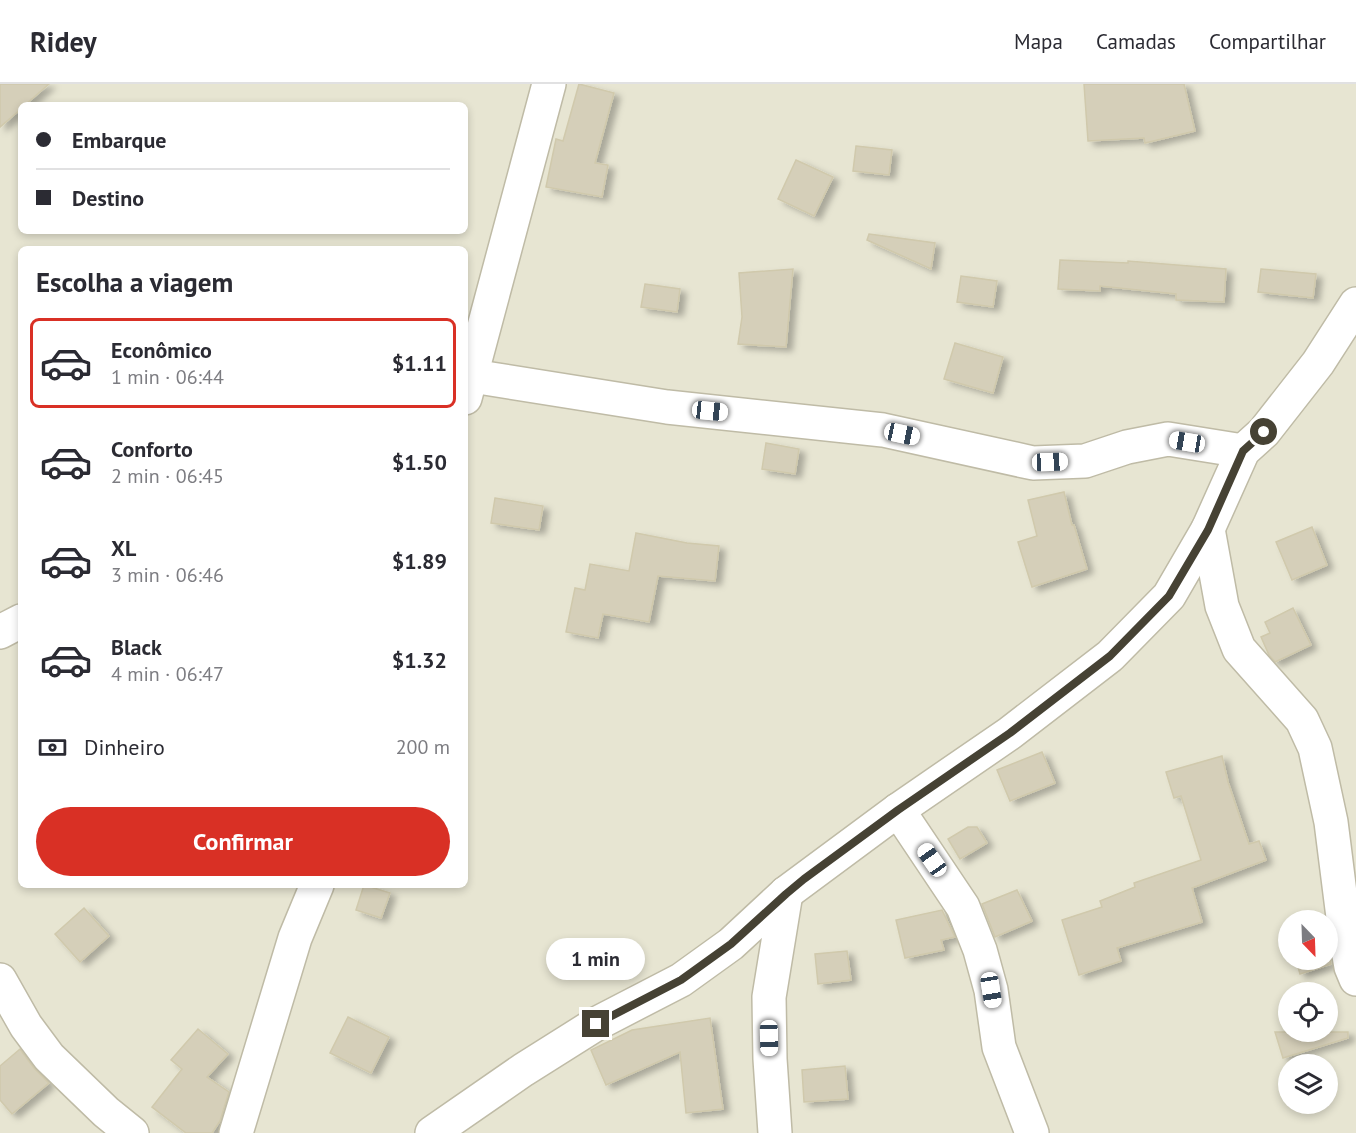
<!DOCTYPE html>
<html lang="pt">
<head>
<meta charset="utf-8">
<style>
  :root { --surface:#fff; --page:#f7f7f7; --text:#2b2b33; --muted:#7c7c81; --line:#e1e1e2; --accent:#d93025 }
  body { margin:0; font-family:"PT Sans",sans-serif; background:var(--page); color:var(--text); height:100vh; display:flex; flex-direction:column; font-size:22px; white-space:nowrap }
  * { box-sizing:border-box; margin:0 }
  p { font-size:20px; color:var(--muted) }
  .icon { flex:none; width:33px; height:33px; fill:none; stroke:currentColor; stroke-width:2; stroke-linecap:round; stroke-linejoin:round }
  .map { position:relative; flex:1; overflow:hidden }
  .details { position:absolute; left:18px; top:162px; width:450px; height:642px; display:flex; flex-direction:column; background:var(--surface); border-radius:9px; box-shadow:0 3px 9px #0003 }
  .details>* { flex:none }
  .banner { position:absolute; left:18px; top:18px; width:450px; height:132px; border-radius:9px; box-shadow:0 3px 9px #0003; display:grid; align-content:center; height:132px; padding:0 18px; background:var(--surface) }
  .needle { width:39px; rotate:157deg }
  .controls { position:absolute; left:1278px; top:826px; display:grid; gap:12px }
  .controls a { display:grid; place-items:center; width:60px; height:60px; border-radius:50%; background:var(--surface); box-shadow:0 3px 9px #0003; font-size:30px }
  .end { position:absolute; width:27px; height:27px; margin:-14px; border:8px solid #464234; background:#fff; box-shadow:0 0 0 3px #fff }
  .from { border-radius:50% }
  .bubble { position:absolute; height:42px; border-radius:21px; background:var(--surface); box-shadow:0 3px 9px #0003; font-size:20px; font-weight:700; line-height:42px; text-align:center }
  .car { position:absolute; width:18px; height:36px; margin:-18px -9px; border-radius:8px; box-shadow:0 0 4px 2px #0007; background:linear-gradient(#fff 24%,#345 0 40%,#fff 0 76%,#345 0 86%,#fff 0) }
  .banner b { display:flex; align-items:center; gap:21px; height:57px; font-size:22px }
  .banner b+b { border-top:2px solid var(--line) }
  .banner i { width:15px; height:15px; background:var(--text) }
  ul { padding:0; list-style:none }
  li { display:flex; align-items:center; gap:18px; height:90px; margin:0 12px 9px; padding:0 6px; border:3px solid transparent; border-radius:9px }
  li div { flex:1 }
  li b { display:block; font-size:22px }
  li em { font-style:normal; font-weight:700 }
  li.active { border-color:var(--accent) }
  li>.icon { width:54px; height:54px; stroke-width:1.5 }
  h2 { padding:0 18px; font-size:27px; line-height:72px }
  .pay { display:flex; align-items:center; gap:15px; height:66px; padding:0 18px; font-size:22px }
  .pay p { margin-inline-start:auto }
  .button { display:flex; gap:12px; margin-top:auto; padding:12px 18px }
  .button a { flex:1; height:69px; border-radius:36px; background:var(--accent); color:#fff; font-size:24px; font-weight:700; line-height:69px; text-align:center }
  header { display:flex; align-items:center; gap:36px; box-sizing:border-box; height:84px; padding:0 30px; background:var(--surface); border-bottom:2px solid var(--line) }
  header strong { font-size:28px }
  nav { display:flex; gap:33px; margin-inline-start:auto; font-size:21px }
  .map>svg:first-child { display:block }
</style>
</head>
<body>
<header>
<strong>Ridey</strong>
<nav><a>Mapa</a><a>Camadas</a><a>Compartilhar</a></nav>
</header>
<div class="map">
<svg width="1356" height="1049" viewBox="0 0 1356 1049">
  <defs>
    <filter id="shadow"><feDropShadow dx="6" dy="4" stdDeviation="3" flood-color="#0004"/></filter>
  </defs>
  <rect width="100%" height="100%" fill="#f3f1e4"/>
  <path fill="#e7e5d2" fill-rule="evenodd" d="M 0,0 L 1356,0 L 1356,1049 L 0,1049 ZM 21,21 L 465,21 L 465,147 L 21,147 ZM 21,165 L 465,165 L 465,801 L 21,801 ZM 1288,837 L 1328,837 L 1328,876 L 1288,876 ZM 1288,909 L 1328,909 L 1328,948 L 1288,948 ZM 1288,981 L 1328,981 L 1328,1020 L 1288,1020 Z"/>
  <g fill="#d5cfb9" stroke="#d0c9ac" stroke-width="1.5" filter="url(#shadow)">
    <polygon points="0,0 49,0 25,21 21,21 21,25 0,43"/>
    <polygon points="579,0 614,9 595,79 608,81 602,113 546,103 556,55 563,57"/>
    <polygon points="1084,0 1184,0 1195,47 1145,59 1144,54 1088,57"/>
    <polygon points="856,62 892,66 889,91 853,87"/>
    <polygon points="796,76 833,93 814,132 778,115"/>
    <polygon points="869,150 935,159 931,185 867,156"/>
    <polygon points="1060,176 1128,179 1128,177 1226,185 1224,218 1176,216 1176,210 1100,202 1100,207 1058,205"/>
    <polygon points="793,185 786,263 738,260 742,233 739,189"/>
    <polygon points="1261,185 1316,190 1313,214 1258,208"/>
    <polygon points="961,192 997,197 993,223 957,218"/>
    <polygon points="645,200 680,205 677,228 641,223"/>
    <polygon points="955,259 1003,273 993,309 944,295"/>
    <polygon points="766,359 799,365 795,390 762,385"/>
    <polygon points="1064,408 1072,441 1074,441 1087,485 1032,503 1018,458 1037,452 1028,416"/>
    <polygon points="495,414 543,422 539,446 491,439"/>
    <polygon points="1312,443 1327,481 1292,496 1276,458"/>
    <polygon points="636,449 687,459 719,462 715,497 658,492 649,538 603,530 598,554 566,548 575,504 585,506 590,480 629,487"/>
    <polygon points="1293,524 1311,561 1275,578 1269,571 1261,553 1270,549 1265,538"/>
    <polygon points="1042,668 1055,699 1010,717 997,686"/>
    <polygon points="1222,672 1228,698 1249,760 1259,757 1266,776 1192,804 1202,838 1117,864 1121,877 1079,891 1062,836 1102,823 1100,817 1135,803 1134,799 1201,776 1181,712 1174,714 1166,688"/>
    <polygon points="968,743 977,743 987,759 960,775 948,755"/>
    <polygon points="364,801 390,809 381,834 356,826"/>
    <polygon points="1017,806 1032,837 995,853 982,820"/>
    <polygon points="84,824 109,852 80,878 55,850"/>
    <polygon points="942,826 955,853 941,856 944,866 905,874 896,836"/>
    <polygon points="847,867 851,896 818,900 815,870"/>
    <polygon points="1328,868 1331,880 1300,890 1296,876 1328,876"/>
    <polygon points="348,933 389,953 371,989 330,969"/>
    <polygon points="710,934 723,1025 686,1029 680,968 606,1001 591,966 632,946"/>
    <polygon points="198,945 228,970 207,993 229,1008 220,1037 212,1049 186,1049 152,1023 182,985 171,976"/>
    <polygon points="1275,948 1348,948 1348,954 1283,974"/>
    <polygon points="20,965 34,984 49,999 12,1030 0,1016 0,982"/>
    <polygon points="845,982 848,1015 804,1018 802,986"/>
  </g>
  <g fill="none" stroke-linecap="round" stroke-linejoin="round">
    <g stroke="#bfbba6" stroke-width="36">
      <g id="street">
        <polyline points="472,292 667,323 883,346 1033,379 1085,377 1127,363 1168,355 1243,367"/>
        <polyline points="465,314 549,0"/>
        <polyline points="1208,445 1222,522 1239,565 1302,636 1315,664 1331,738 1345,849 1351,883 1356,895"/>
        <polyline points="0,548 21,537"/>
        <polyline points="898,726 963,823 980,866 991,906 999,963 1032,1049"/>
        <polyline points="0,896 26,942 49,973 106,1028 132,1049"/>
        <polyline points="236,1049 295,854 317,801"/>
        <polyline points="432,1049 523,986 596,940 681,896 731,860 786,809 898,726 1010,649 1110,572 1169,512 1208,445 1243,367 1264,348 1318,279 1356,220"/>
        <polyline points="775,1049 770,975 769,913 786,809"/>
      </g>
    </g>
    <use href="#street" stroke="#fff" stroke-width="33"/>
  </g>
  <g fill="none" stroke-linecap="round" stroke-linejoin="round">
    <polyline stroke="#464234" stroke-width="8" points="596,940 681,896 731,860 786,810 804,795 898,726 1010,649 1110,572 1169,512 1208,446 1243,367 1264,348"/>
  </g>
</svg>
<div class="controls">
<a><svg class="needle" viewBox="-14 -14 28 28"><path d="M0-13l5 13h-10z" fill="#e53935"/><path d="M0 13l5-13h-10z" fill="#7c7c81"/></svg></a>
<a><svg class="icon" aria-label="locate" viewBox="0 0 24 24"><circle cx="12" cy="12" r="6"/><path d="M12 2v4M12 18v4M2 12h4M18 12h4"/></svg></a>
<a><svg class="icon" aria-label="layers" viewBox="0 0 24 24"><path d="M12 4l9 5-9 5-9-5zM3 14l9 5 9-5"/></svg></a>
</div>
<i class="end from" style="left:1264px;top:348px"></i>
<i class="end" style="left:596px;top:940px"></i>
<div class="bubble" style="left:546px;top:854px;width:99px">1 min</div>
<i class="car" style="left:710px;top:327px;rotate:96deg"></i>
<i class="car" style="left:902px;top:350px;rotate:102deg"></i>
<i class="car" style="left:1187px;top:358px;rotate:279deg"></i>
<i class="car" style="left:1050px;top:378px;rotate:88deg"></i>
<i class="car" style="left:932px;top:776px;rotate:325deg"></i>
<i class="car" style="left:991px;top:906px;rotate:171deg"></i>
<i class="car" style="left:769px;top:954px;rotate:179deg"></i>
<div class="banner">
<b><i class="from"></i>Embarque</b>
<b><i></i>Destino</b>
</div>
<section class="details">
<h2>Escolha a viagem</h2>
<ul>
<li class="active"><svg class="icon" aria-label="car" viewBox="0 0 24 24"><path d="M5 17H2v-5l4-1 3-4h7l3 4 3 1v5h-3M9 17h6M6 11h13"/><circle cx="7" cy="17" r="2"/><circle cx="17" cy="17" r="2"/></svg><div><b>Econômico</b><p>1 min · 06:44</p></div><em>$1.11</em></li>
<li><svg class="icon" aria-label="car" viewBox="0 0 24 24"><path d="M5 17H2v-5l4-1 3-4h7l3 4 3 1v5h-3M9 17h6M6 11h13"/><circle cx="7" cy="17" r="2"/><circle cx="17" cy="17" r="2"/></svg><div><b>Conforto</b><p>2 min · 06:45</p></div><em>$1.50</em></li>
<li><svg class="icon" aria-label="car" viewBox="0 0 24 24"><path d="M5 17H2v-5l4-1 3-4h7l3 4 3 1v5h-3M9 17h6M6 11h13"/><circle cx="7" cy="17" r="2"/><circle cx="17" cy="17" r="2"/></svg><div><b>XL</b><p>3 min · 06:46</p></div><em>$1.89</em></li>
<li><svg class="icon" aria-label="car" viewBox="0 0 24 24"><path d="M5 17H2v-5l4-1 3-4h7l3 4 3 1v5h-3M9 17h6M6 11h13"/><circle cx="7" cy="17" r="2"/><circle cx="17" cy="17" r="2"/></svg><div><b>Black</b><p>4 min · 06:47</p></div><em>$1.32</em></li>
</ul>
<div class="pay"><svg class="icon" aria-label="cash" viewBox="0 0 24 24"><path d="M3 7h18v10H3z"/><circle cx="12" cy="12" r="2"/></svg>Dinheiro<p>200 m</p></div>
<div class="button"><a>Confirmar</a></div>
</section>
</div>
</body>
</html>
